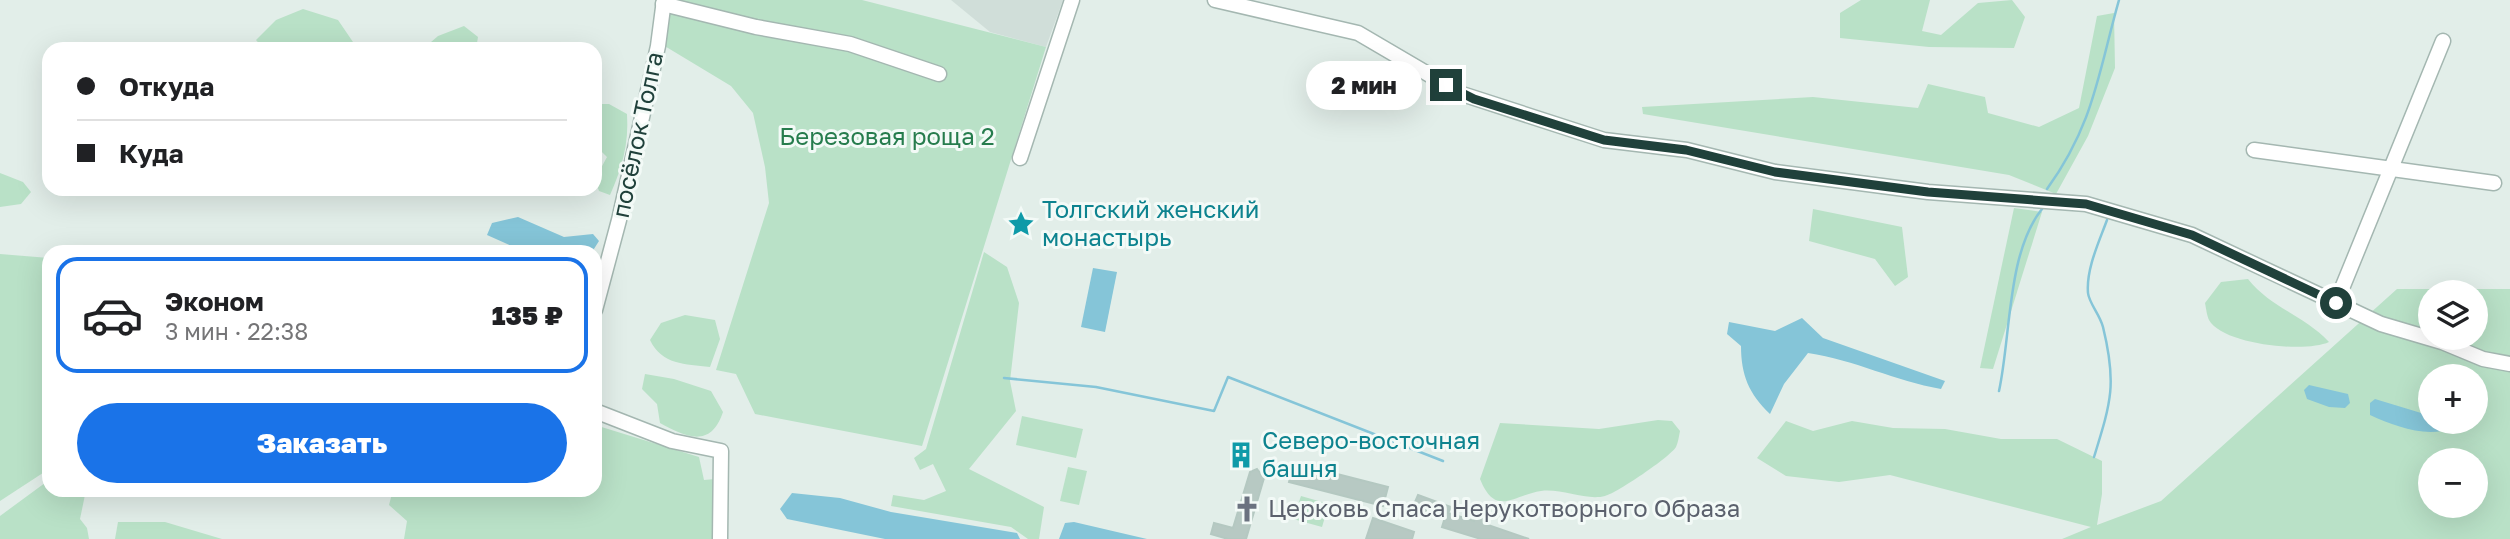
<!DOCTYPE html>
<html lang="ru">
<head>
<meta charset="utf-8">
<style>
  :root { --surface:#fff; --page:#f2f2f2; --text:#202124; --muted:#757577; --line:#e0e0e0; --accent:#1a73e8 }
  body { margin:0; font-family:"Golos Text",sans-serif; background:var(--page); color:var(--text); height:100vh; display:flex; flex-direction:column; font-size:26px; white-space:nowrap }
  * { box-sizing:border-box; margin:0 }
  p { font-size:23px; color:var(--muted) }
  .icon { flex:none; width:38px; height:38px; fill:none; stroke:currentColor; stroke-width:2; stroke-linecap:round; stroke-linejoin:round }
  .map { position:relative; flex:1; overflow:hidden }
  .details { position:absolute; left:42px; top:245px; width:560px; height:252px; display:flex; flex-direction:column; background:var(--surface); border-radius:21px; box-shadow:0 7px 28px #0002 }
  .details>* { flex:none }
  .guide { position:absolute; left:42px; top:42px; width:560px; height:154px; border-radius:21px; box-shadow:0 7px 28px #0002; display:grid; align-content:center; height:154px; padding:0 35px; background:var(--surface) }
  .fabs { position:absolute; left:2418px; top:280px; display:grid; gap:14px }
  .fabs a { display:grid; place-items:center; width:70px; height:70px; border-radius:50%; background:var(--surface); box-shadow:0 7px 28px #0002; font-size:35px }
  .end { position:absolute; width:32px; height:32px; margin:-16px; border:9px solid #20413b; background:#fff; box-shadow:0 0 0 4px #fff }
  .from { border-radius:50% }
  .bubble { position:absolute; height:49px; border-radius:24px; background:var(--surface); box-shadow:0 7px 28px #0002; font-size:23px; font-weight:800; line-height:49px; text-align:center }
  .guide b { display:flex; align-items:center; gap:24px; height:66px; font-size:26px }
  .guide b+b { border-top:2px solid var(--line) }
  .guide i { width:18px; height:18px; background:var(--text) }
  ul { padding:12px 0 0; list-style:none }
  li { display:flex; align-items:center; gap:21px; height:116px; margin:0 14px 10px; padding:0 21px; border:4px solid transparent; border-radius:21px }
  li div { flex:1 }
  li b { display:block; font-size:26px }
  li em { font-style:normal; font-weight:800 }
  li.selected { border-color:var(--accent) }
  li>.icon { width:63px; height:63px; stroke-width:1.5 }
  .action { display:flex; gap:14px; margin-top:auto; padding:14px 35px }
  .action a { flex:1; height:80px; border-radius:42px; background:var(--accent); color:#fff; font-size:28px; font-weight:800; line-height:80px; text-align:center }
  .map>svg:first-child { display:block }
</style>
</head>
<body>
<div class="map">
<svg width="2510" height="539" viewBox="0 0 2510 539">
  <rect width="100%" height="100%" fill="#e2eee9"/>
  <polygon fill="#d0ded9" points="951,0 1063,0 1046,47 990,32"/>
  <g fill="#b9e1c7" fill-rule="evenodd">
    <polygon points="670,0 862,0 1046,47 922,446 755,414 736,374 716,370 769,203 765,167 753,113 731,86 663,45"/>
    <polygon points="1861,0 1930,0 1922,31 1941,35 1978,3 2012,0 2025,17 2014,48 1929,47 1840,38 1840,13"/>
    <polygon points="303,9 338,20 353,42 410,49 264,49 256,40 276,20"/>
    <polygon points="2114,13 2115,68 2088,136 2056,194 2009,175 1643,114 1642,107 1813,97 1918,108 1928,84 1985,97 1988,113 2039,127 2079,108 2097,16"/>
    <polygon points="464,26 478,37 476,49 423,49 438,36"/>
    <path d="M 595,104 L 609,104 L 627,114 C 629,144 622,168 610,195 L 599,191 L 595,179 L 607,157 L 595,145 Z"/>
    <polygon points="0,173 23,182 31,192 21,204 0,207"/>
    <polygon points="2014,208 2042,212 1993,369 1980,368"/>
    <polygon points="1813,209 1902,227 1908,277 1895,286 1875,259 1809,241"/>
    <polygon points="984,252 1007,267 1019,303 1010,381 1016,411 969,469 1044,507 1039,539 1028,539 1011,527 891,506 893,495 924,500 946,491 933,464 920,470 914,458 926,449"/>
    <polygon points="0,254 49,258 46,321 49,322 49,469 0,501"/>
    <path d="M 2248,279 C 2271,308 2305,316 2329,342 C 2306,353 2223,345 2209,320 C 2207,316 2206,308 2205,303 L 2221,282 Z"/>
    <path d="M 2397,289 L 2510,289 L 2510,539 L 2062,539 L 2091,527 L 1890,475 L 1839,482 L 1786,476 L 1757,458 L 1786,421 L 1813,431 L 1852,421 L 1893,428 L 1945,429 L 2001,439 L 2057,439 L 2102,461 L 2102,494 L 2097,525 L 2161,501 ZM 2431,292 L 2476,292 L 2476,338 L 2431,338 ZM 2431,376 L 2476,376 L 2476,422 L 2431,422 ZM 2431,460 L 2476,460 L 2476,506 L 2431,506 Z"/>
    <path d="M 685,315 L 715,320 L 720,339 L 710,367 C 685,364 662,365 650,340 L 661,323 Z"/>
    <path d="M 645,374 L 674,379 L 711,391 L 723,412 C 711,448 687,438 660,423 L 657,404 L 642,389 Z"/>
    <polygon points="1022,416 1083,429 1076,458 1016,445"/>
    <path d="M 1658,420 L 1672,421 L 1680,431 C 1679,436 1678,443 1676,447 C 1670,457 1617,493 1605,496 C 1586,501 1561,488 1541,491 C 1513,495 1496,518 1480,479 L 1500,423 L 1599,429 Z"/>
    <polygon points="595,425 699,457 704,480 715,479 717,539 404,539 407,521 389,505 393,490 595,490"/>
    <polygon points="1068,467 1087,471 1079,505 1060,501"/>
    <polygon points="49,480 49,490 86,490 80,519 87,528 89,539 0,539 0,516"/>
    <polygon points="1301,496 1329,504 1322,527 1293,519"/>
    <polygon points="118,522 165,522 222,539 115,539"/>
  </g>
  <g fill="#85c5d8">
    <polygon points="518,217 564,237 593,234 599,241 592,252 525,252 487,235 492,223"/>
    <polygon points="1093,268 1117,272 1105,332 1081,327"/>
    <path d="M 1802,318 L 1823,338 L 1945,381 L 1941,389 C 1895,381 1855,360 1808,353 L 1784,384 L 1770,414 C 1749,394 1741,375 1741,346 L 1727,334 L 1729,322 L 1775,331 Z"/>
    <polygon points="2309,385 2348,394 2350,403 2345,408 2329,407 2307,399 2304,390"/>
    <path d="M 2375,399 L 2431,416 L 2431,422 L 2446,422 L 2442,431 C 2418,435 2392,425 2370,415 L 2370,403 Z"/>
    <polygon points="792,493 840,498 891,512 1017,533 1020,539 885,539 787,519 780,509"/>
    <polygon points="1074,522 1147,539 1059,539 1065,523"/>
  </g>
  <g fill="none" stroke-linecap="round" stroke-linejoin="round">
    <g stroke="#85c5d8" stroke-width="2.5">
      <path d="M 2047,189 C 2094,124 2098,74 2119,0"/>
      <polyline points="1004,378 1096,387 1214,411 1228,377 1443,461"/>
      <path d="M 1999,391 C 2011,336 2007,252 2042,209"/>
      <path d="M 2094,457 C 2111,402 2117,384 2103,327 C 2100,315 2089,303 2088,293 C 2086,269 2099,242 2107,220"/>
    </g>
  </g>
  <g fill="#b7c9c3" stroke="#b4c8c1" stroke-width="2">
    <polygon points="1294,463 1388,487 1383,506 1289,482"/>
    <polygon points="1257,469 1264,478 1246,539 1228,539 1211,534 1214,523 1233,528 1250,472"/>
    <polygon points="1418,495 1451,507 1448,513 1474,521 1475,516 1487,519 1485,524 1529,539 1481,539 1442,527 1446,514 1430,517 1412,509"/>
    <polygon points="1373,518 1414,532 1412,539 1366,539"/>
  </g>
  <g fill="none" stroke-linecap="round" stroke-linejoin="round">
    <g stroke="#a4b7b1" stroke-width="17">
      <g id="minor">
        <polyline points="1215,0 1358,33 1462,94 1604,140 1687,150 1775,172 1928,192 2086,204 2192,235 2381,324 2442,342 2483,359 2510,364"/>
        <polyline points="663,4 756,27 850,44 939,74"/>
        <polyline points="2254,150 2494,183"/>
        <polyline points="1020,158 1072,0"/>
        <polyline points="2336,303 2443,41"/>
        <polyline points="595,310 619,220 658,46 664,0"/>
        <polyline points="595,411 672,441 721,451 720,539"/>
      </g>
    </g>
    <use href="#minor" stroke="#fff" stroke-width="14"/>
  </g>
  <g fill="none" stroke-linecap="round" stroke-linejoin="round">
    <polyline stroke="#20413b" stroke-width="9" points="1446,85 1474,99 1604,140 1686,150 1775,172 1928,192 2086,204 2192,235 2336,303"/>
  </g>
  <defs>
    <g id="sight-bare" transform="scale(2.1)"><path d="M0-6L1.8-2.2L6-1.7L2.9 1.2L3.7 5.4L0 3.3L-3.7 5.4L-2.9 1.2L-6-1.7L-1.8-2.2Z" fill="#0f9aa8" stroke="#f3faf7" stroke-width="2.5" paint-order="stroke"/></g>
    <g id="building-bare" transform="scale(2.1)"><path d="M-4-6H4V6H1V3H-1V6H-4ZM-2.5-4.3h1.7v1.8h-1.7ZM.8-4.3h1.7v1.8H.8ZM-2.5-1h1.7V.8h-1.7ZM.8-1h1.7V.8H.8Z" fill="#0f9aa8" stroke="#f3faf7" stroke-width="2.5" paint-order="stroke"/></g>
    <g id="church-bare" transform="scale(2.1)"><path d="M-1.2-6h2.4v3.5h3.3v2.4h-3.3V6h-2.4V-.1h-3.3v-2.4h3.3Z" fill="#6b7280" stroke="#f3faf7" stroke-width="2.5" paint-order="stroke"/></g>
  </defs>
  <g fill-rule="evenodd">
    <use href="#sight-bare" x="1021" y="224"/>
    <use href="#building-bare" x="1241" y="455"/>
    <use href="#church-bare" x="1247" y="509"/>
  </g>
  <g text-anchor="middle" stroke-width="6" stroke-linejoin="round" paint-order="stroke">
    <g font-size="24" fill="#20413b" stroke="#f3faf7">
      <text transform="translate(638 135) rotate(-78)" y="8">посёлок Толга</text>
    </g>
    <g font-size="24" fill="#267c4d" stroke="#f3faf7">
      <text x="887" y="145">Березовая роща 2</text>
    </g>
    <g font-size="24" fill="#0d838f" stroke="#f3faf7" text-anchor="start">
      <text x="1042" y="218">Толгский женский<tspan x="1042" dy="28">монастырь</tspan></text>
      <text x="1262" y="449">Северо-восточная<tspan x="1262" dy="28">башня</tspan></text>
    </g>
    <g font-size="24" fill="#5b616d" stroke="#f3faf7" text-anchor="start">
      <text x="1268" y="517">Церковь Спаса Нерукотворного Образа</text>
    </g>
  </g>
</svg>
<div class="fabs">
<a><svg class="icon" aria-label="layers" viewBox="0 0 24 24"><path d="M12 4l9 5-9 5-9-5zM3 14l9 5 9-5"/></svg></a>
<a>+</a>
<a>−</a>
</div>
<i class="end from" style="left:2336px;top:303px"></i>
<i class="end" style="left:1446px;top:85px"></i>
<div class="bubble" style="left:1306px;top:61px;width:116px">2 мин</div>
<div class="guide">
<b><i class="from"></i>Откуда</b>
<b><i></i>Куда</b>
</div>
<section class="details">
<ul>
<li class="selected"><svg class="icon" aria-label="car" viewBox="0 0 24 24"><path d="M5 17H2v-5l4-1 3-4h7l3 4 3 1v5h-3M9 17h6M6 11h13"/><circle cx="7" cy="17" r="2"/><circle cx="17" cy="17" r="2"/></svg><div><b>Эконом</b><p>3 мин · 22:38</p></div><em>135 ₽</em></li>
</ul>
<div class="action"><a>Заказать</a></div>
</section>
</div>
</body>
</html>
